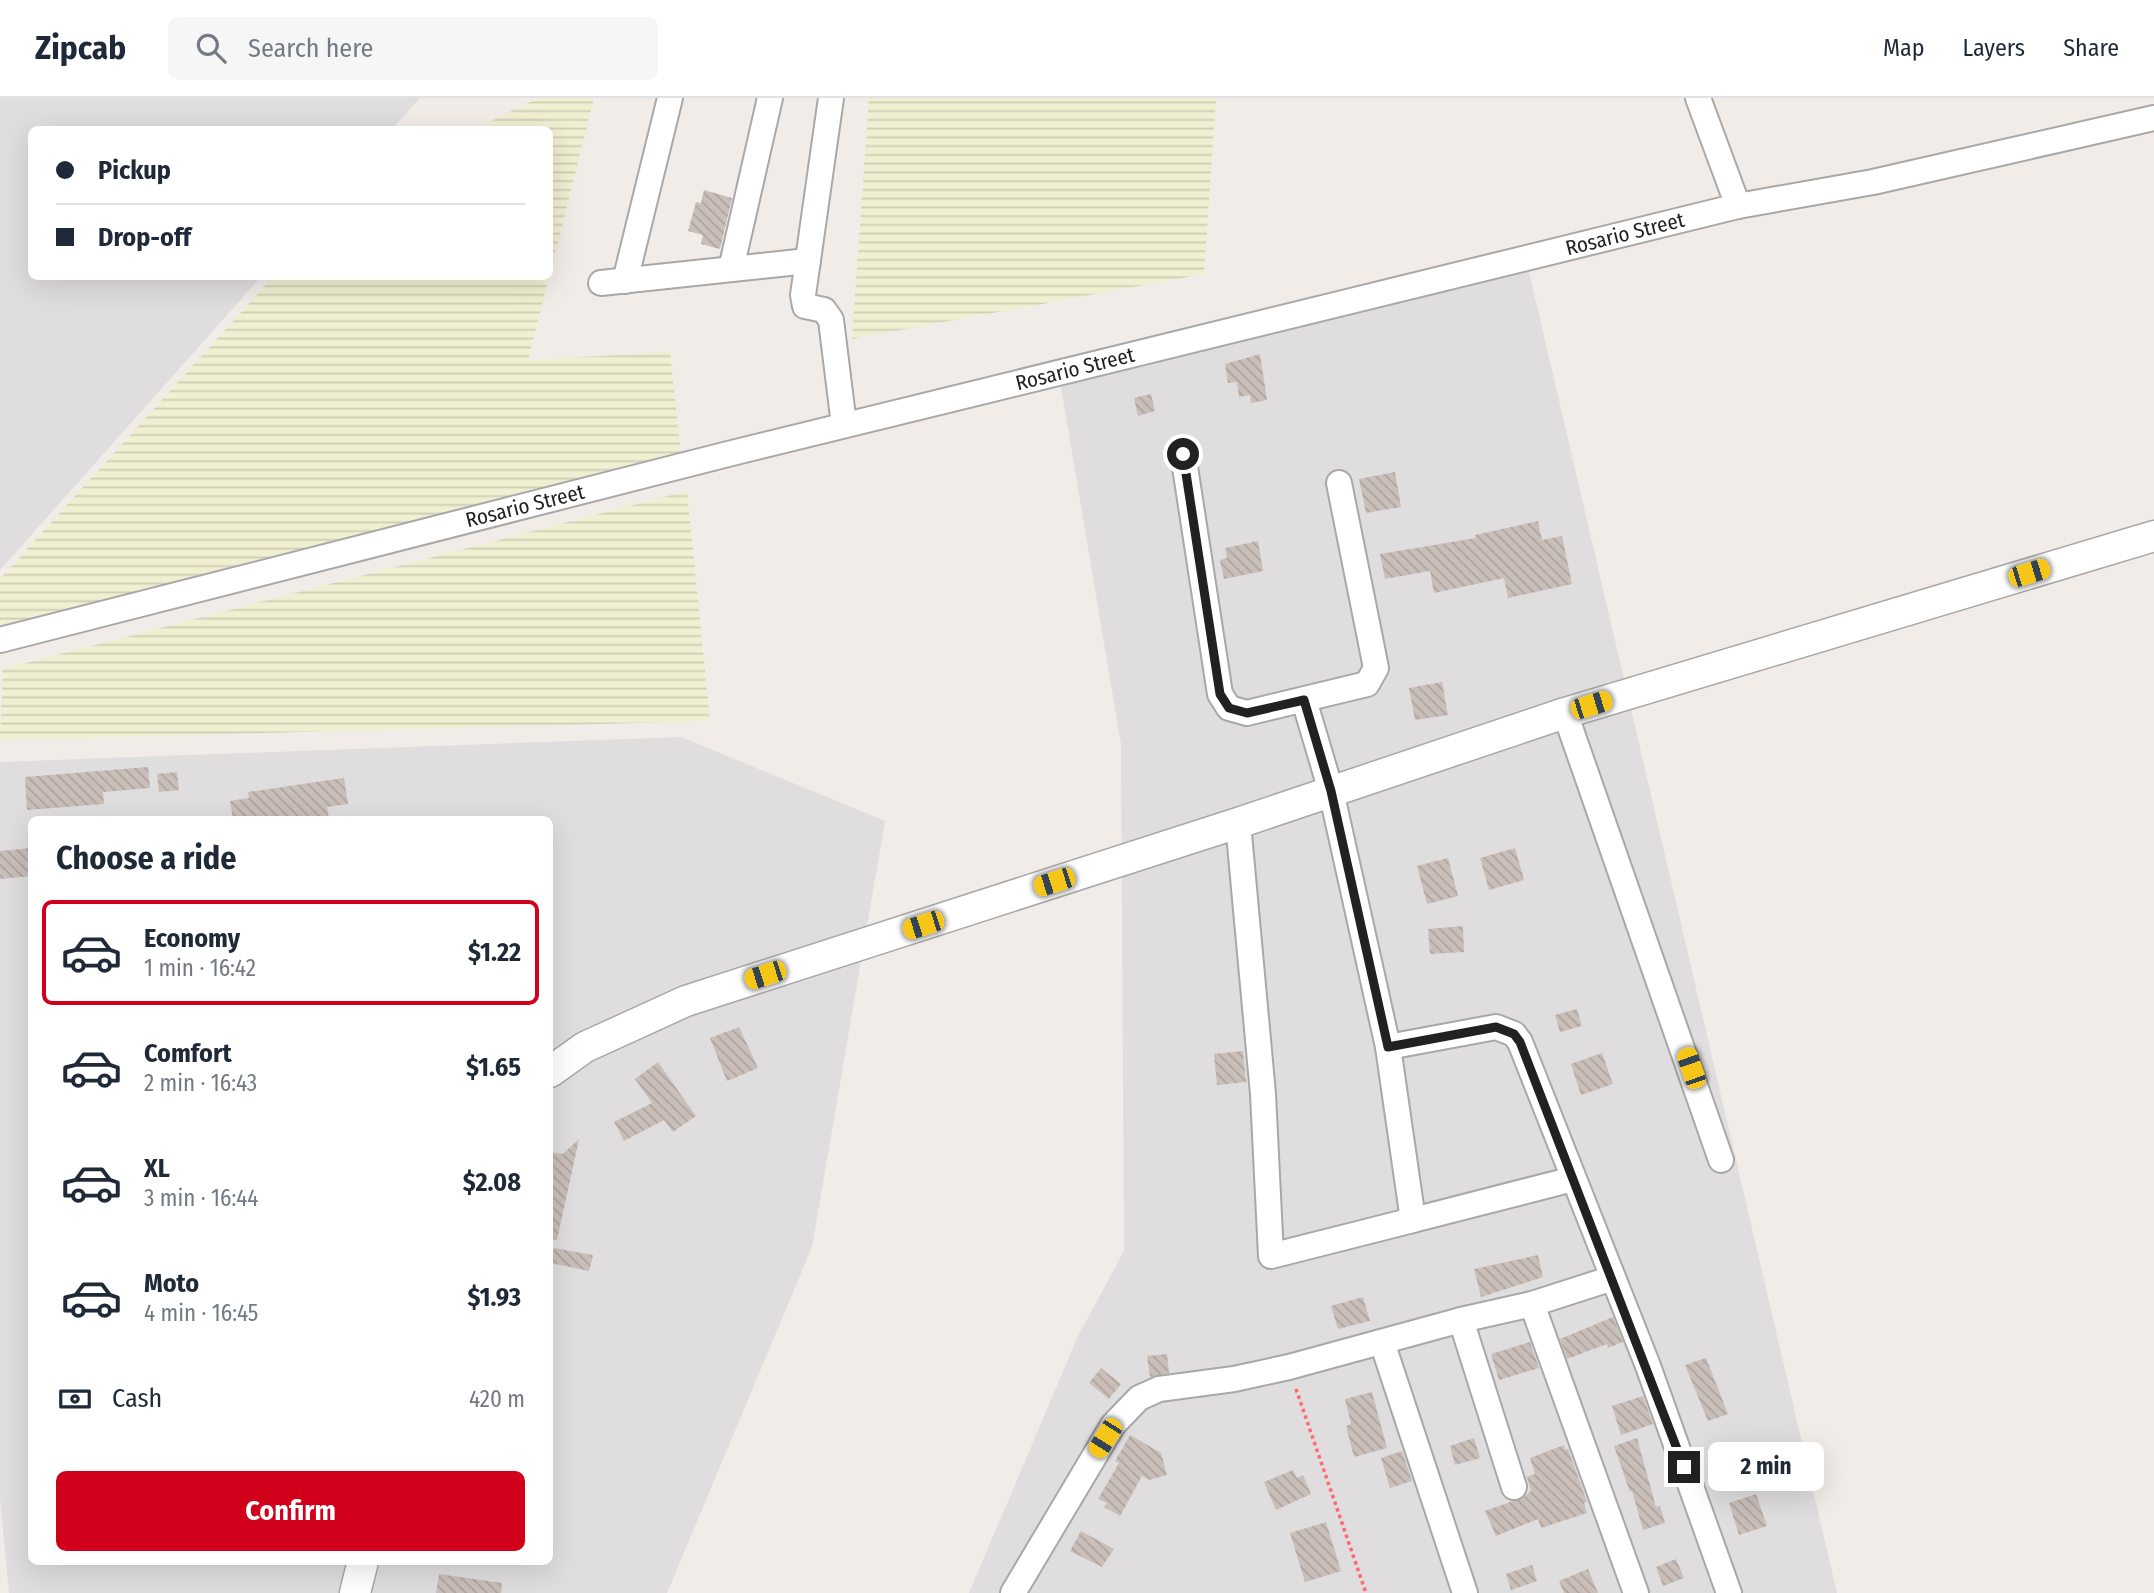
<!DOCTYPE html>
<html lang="en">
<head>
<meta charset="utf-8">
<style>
  :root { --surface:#fff; --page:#f6f6f7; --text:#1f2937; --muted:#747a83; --line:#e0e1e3; --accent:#d1001b }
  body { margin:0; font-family:"Fira Sans Condensed",sans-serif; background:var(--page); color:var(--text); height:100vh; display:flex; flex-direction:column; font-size:26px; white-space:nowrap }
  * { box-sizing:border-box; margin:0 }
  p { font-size:23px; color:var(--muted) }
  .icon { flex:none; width:38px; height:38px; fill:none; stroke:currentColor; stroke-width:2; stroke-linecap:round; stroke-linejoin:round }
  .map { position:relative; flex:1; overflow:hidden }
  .sheet { position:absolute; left:28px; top:718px; width:525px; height:749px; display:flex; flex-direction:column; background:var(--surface); border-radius:10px; box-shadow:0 7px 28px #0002 }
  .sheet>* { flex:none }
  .guide { position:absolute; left:28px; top:28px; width:525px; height:154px; border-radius:10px; box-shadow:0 7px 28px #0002; display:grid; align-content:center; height:154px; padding:0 28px; background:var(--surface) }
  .end { position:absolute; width:32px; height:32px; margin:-16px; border:9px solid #212121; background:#fff; box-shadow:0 0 0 4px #fff }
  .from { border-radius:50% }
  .bubble { position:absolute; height:49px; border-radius:10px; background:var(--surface); box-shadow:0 7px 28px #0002; font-size:23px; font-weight:700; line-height:49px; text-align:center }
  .car { position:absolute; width:21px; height:42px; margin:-21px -10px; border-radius:9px; box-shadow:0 0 5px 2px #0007; background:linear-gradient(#f5c518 24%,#345 0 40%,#f5c518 0 76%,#345 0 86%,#f5c518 0) }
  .guide b { display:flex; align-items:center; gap:24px; height:66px; font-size:26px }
  .guide b+b { border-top:2px solid var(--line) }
  .guide i { width:18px; height:18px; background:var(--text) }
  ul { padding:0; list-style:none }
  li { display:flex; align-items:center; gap:21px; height:105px; margin:0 14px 10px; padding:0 14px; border:4px solid transparent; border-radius:10px }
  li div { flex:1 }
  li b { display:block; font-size:26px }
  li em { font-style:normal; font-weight:700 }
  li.current { border-color:var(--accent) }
  li>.icon { width:63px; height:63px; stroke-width:1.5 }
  h2 { padding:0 28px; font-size:32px; line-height:84px }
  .pay { display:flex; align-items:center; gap:18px; height:77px; padding:0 28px; font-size:26px }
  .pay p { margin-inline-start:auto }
  .cta { display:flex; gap:14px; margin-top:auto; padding:14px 28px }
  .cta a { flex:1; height:80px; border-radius:10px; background:var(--accent); color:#fff; font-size:28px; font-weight:700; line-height:80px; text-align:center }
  header { display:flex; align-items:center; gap:42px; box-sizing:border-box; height:98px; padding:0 35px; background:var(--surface); border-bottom:2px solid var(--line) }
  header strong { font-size:33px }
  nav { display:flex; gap:38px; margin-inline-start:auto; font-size:24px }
  .search { width:490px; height:63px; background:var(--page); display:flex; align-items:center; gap:18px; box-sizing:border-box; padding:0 24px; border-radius:10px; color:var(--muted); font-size:26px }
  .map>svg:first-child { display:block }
</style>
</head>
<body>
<header>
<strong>Zipcab</strong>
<div class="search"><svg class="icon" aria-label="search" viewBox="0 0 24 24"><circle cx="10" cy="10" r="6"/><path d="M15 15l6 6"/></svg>Search here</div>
<nav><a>Map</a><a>Layers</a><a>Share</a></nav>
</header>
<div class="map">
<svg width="2154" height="1495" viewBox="0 0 2154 1495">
  <defs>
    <pattern id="farmland-rules" width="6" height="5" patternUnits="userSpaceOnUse" patternTransform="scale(1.75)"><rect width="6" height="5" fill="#f1efd1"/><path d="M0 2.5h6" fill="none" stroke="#cecdb3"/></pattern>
    <pattern id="building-back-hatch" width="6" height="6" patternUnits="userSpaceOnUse" patternTransform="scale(1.75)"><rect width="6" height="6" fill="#cabeb9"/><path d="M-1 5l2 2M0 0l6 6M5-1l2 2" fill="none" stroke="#ada39f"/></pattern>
  </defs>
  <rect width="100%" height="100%" fill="#f1ece7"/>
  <g fill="#dfddde" fill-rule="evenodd">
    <polygon points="0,0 420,0 392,31 32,32 32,178 261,179 0,472"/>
    <polygon points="1527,165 1837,1495 969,1495 1078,1238 1124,1153 1121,646 1059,277"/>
    <path d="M 681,639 L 885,723 L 812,1149 L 667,1495 L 9,1495 L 0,1400 L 0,664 ZM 32,721 L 550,721 L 550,1463 L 32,1463 Z"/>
  </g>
  <g fill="url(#farmland-rules)">
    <polygon points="538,0 594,0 550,176 550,32 475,31"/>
    <polygon points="869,0 1216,0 1204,176 852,241"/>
    <polygon points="273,179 549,179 528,262 670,254 681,356 0,533 0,481"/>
    <polygon points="687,393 710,623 0,642 3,571"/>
  </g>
  <g fill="url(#building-back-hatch)">
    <polygon points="704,92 732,100 720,151 701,146 703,137 688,133 696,104 701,105"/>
    <polygon points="1260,256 1267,302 1251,305 1250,297 1239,299 1237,284 1228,285 1225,266"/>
    <polygon points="1151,296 1155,313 1138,318 1134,300"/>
    <polygon points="1395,374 1401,409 1366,415 1359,381"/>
    <polygon points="1538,423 1542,442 1562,438 1572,486 1508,500 1504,480 1434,495 1430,473 1385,481 1380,456 1476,440 1475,437"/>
    <polygon points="1258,443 1263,473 1224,481 1220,462 1227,460 1225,450"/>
    <polygon points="1442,584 1448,617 1415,622 1409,590"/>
    <polygon points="148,669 150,690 103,694 104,706 27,712 25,679"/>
    <polygon points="177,674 179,692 159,694 157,676"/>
    <polygon points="344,680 348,706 327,709 329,721 233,721 230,703 249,700 248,694"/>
    <polygon points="32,750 32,778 0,781 0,753"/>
    <polygon points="1515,750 1524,782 1489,792 1480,760"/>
    <polygon points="1448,760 1458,798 1427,806 1417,768"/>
    <polygon points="1463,828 1464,854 1430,856 1428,831"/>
    <polygon points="1577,911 1582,928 1560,934 1555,917"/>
    <polygon points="739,929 758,970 727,983 710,940"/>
    <polygon points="1243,953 1246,984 1217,987 1214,956"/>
    <polygon points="1602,955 1613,986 1581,997 1571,966"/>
    <polygon points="658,964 696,1018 673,1034 664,1022 624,1043 614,1024 652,1005 635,981"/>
    <polygon points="579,1041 557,1142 550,1141 550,1054 563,1056"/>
    <polygon points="554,1150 593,1157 589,1173 551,1165"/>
    <polygon points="1538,1157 1543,1179 1481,1199 1474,1171"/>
    <polygon points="1363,1199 1370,1223 1338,1231 1331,1208"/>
    <polygon points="1613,1219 1623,1244 1608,1250 1607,1246 1567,1261 1560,1241"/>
    <polygon points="1530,1244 1539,1270 1499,1282 1491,1256"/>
    <polygon points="1167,1256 1169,1275 1150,1279 1147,1258"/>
    <polygon points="1706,1260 1728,1316 1708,1323 1685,1267"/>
    <polygon points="1101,1270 1121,1286 1109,1301 1089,1285"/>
    <polygon points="1372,1294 1387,1350 1354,1359 1346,1328 1351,1326 1345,1301"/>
    <polygon points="1643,1298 1653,1326 1621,1337 1612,1308"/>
    <polygon points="1130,1337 1161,1355 1167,1377 1149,1382 1142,1378 1120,1418 1104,1409 1107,1405 1098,1401 1119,1365 1115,1363"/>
    <polygon points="1474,1340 1480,1360 1455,1367 1450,1348"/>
    <polygon points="1637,1340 1656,1409 1660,1408 1665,1425 1643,1432 1632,1393 1630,1394 1614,1348"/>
    <polygon points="1564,1347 1565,1352 1568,1351 1587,1404 1584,1405 1587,1415 1541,1430 1538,1421 1496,1438 1485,1413 1524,1399 1531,1393 1527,1379 1535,1376 1530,1360"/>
    <polygon points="1402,1353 1412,1383 1390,1390 1381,1360"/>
    <polygon points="1293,1372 1297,1380 1303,1377 1311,1396 1276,1412 1264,1384"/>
    <polygon points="1756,1396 1767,1428 1739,1437 1729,1405"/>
    <polygon points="1326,1424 1341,1473 1305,1484 1290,1435"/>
    <polygon points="1081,1433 1114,1451 1102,1469 1070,1453"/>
    <polygon points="1676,1461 1684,1480 1663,1488 1656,1469"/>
    <polygon points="1532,1467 1537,1483 1511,1492 1506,1476"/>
    <polygon points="1588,1471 1598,1495 1564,1495 1559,1483"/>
    <polygon points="439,1476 502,1485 501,1495 436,1495"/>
  </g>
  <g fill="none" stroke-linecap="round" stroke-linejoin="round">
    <g stroke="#a8a8a8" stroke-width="28">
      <g id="minor">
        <polyline points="831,0 803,197 805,208 824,212 831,222 844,327"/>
        <polyline points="1698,0 1738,108"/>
        <polyline points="731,171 770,0"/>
        <polyline points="625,183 670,0"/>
        <polyline points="601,185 808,163"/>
        <polyline points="1183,356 1220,596 1229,610 1247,615 1367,586 1376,570 1339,385"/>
        <polyline points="0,542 728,356 1738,108 1873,84 2154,20"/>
        <polyline points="1304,602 1331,693 1388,949 1496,929 1514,936 1520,944 1648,1268 1729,1495"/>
        <polyline points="1565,615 1721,1062"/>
        <polyline points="1238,725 1263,996 1271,1158 1413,1122"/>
        <polyline points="1388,949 1413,1122 1573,1081"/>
        <polyline points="1532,1206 1636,1495"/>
        <polyline points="1461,1222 1514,1389"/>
        <polyline points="1382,1244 1465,1495"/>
        <polyline points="1013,1495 1113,1327 1139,1300 1159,1291 1234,1281 1289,1269 1461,1222 1532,1206 1613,1180"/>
      </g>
    </g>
    <g stroke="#a8a8a8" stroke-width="33">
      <g id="tertiary">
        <polyline points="550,974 585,949 686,903 1238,725 1565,615 2154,438"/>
        <polyline points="355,1495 363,1463"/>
      </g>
    </g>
    <polyline stroke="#ff6a6e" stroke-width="3.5" stroke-dasharray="3.5 3.5" stroke-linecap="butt" points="1296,1291 1366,1495"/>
    <use href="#minor" stroke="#fff" stroke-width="24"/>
    <use href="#tertiary" stroke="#fff" stroke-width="30"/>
  </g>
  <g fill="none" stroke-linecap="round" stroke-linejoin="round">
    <polyline stroke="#212121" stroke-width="9" points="1183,356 1220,596 1229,610 1247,615 1304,602 1331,693 1388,949 1496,929 1514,936 1520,944 1684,1369"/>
  </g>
  <g text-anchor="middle" stroke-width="6" stroke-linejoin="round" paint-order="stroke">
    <g font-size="21" fill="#212121" stroke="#fff">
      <text transform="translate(1625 136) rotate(-14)" y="7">Rosario Street</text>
      <text transform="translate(1075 271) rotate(-14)" y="7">Rosario Street</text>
      <text transform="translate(525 408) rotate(-14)" y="7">Rosario Street</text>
    </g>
  </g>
</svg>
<i class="end from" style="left:1183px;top:356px"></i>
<i class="end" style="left:1684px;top:1369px"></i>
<div class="bubble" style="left:1708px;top:1344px;width:116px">2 min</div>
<i class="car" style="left:2029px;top:475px;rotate:73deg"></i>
<i class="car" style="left:1591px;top:607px;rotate:73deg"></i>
<i class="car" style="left:1054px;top:784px;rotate:252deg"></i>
<i class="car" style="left:923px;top:827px;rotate:252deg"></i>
<i class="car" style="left:765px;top:877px;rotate:252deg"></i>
<i class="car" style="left:1691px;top:970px;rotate:341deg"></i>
<i class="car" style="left:1105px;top:1340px;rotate:212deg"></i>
<div class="guide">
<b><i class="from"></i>Pickup</b>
<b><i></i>Drop-off</b>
</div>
<section class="sheet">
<h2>Choose a ride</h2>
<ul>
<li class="current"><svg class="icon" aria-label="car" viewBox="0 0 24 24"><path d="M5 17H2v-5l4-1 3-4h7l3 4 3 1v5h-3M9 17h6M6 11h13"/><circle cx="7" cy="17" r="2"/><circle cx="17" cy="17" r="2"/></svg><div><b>Economy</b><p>1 min · 16:42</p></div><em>$1.22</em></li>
<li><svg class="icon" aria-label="car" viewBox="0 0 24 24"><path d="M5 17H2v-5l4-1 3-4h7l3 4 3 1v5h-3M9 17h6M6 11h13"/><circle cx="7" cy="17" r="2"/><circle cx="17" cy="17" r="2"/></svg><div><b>Comfort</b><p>2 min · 16:43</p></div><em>$1.65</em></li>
<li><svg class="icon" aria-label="car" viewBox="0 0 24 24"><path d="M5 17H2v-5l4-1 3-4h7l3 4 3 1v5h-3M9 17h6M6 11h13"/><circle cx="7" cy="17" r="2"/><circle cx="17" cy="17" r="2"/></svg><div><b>XL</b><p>3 min · 16:44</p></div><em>$2.08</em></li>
<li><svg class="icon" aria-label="car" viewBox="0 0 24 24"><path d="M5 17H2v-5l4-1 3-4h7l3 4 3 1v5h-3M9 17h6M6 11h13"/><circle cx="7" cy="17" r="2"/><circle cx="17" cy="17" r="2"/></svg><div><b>Moto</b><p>4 min · 16:45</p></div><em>$1.93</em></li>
</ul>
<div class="pay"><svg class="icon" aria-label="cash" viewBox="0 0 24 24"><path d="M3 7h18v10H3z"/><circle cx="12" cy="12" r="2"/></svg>Cash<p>420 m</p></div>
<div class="cta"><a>Confirm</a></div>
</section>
</div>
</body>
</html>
